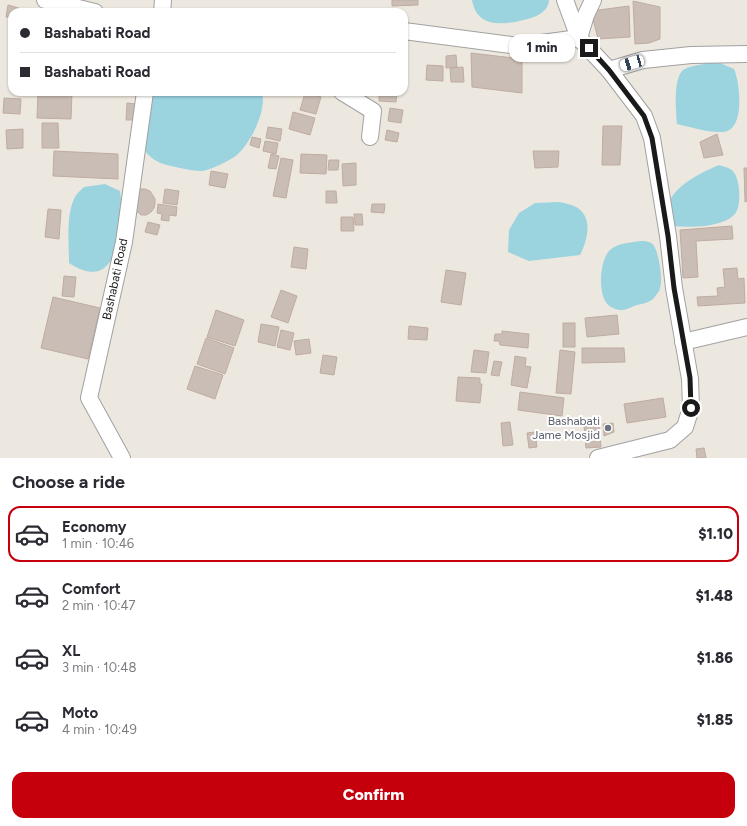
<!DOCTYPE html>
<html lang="en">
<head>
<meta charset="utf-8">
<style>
  :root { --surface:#fff; --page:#f7f7f7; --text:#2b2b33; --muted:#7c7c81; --line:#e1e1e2; --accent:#c5000c }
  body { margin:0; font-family:Figtree,sans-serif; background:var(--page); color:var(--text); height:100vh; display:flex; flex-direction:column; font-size:15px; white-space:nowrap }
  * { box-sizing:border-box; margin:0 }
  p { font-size:13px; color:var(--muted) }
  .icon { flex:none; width:22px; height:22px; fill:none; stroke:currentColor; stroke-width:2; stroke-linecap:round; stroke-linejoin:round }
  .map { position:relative; height:458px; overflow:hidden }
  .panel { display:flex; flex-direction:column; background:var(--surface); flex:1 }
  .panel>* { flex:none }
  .guide { position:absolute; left:8px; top:8px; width:400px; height:88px; border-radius:12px; box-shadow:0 1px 3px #0004; display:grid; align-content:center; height:88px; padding:0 12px; background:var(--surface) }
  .end { position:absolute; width:18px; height:18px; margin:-9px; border:5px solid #1a1a1a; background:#fff; box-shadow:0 0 0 2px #fff }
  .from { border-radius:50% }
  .bubble { position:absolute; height:28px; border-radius:12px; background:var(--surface); box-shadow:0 1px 3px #0004; font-size:13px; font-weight:800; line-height:28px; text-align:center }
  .car { position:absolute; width:12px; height:24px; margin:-12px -6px; border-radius:5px; box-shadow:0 0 3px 1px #0007; background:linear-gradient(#fff 24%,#345 0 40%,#fff 0 76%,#345 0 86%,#fff 0) }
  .guide b { display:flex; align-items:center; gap:14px; height:38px; font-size:15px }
  .guide b+b { border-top:1px solid var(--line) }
  .guide i { width:10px; height:10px; background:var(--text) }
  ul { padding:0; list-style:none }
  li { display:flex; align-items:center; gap:12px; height:56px; margin:0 8px 6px; padding:0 4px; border:2px solid transparent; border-radius:12px }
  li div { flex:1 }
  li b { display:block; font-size:15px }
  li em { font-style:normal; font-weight:800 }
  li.selected { border-color:var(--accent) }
  li>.icon { width:36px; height:36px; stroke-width:1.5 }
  h2 { padding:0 12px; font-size:18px; line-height:48px }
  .primary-button { display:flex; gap:8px; margin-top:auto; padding:8px 12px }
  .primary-button a { flex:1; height:46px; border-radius:12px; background:var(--accent); color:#fff; font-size:16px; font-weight:800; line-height:46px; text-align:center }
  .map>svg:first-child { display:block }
</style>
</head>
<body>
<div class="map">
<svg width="747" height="458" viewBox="0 0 747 458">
  <rect width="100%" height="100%" fill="#ede8df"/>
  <g fill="#9bd3df">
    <path d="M 472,0 L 549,0 C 548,16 528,19 515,22 C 495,25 476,24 472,0 Z"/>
    <path d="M 707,63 L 720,63 L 734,69 C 740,82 746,131 723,132 C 708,133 691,127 677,124 C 676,111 673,79 683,70 C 688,66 701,65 707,63 Z"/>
    <path d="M 155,92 L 262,92 C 267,111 251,142 237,155 C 231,160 209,171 201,171 C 192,171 181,168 171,166 C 160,164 147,158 143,146 C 140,140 144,104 145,95 L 153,98 Z"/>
    <path d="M 719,165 C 725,167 732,168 735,174 C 740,183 742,208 734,215 C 722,227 690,228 674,226 C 673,220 669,211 669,205 C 671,187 704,171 719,165 Z"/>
    <path d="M 105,184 L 120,191 C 122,206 124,229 120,244 C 119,248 116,251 114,255 C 103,277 88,275 69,263 C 69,244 66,216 74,199 C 76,194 81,190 84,187 Z"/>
    <path d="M 559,202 C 564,203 570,204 574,206 C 594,215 588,239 580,255 L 529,261 L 508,252 L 509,230 L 519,213 L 535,203 Z"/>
    <path d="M 640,241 C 645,241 651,241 654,246 C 659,254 663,279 660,288 C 660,291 656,295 654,298 C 650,303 640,304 634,306 C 627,310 619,312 611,307 C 597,300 599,262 609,251 C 617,243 629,243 640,241 Z"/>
  </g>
  <g fill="#c9bdb5" stroke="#c0aca0">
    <polygon points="392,0 418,0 418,5 392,6"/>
    <polygon points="633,1 660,7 660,39 649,43 635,44"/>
    <polygon points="8,5 22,9 21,12 12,12 12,18 6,17"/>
    <polygon points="629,6 630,37 598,39 591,11"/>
    <polygon points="471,53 522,59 522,93 472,87"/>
    <polygon points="456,55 457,67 446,68 446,56"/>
    <polygon points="427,65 443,66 443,81 426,80"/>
    <polygon points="463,67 464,82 451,82 450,68"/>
    <polygon points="38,92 72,92 71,119 37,118"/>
    <polygon points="379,92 397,92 396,102 379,101"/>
    <polygon points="305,93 321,97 316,114 300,110"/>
    <polygon points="4,98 21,99 20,114 3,113"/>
    <polygon points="127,103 137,104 137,120 126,120"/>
    <polygon points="390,108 403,110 401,123 388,121"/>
    <polygon points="293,112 315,118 310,135 289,129"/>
    <polygon points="42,123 58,123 59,148 42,148"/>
    <polygon points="603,126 622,126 620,165 602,165"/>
    <polygon points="268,127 282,129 280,141 266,138"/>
    <polygon points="23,129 23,148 7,149 6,130"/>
    <polygon points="387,130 399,133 397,142 385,140"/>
    <polygon points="717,134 723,155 704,158 700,142"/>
    <polygon points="252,137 261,139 259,148 250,145"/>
    <polygon points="265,141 278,143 276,154 263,151"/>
    <polygon points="54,151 118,154 118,179 53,176"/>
    <polygon points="533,151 559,151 558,167 535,168"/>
    <polygon points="271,154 279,156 276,169 268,168"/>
    <polygon points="301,154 327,155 326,174 300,173"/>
    <polygon points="281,158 293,160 286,198 273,196"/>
    <polygon points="329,160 339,160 338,170 328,170"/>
    <polygon points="356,163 356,185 343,186 342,164"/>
    <polygon points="744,168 747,168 747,201 745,202"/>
    <polygon points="211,171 228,174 225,188 209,185"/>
    <polygon points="139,189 145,189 150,191 155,199 155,204 154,208 151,212 146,215 141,215 133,208"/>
    <polygon points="165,189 179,191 177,205 163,203"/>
    <polygon points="326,191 336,191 337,203 326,203"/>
    <polygon points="158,204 177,207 176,216 169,215 169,221 161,220 162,214 157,213"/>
    <polygon points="372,204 385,204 384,213 371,212"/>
    <polygon points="48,209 61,210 59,239 45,237"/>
    <polygon points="354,214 362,214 363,225 355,225"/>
    <polygon points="341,217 353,217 354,231 341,231"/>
    <polygon points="148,222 160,225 157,235 145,232"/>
    <polygon points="732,226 733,239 696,241 698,277 683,278 680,230"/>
    <polygon points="294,247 308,249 306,269 291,267"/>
    <polygon points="737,268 738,279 744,278 745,303 698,306 697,297 718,296 717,288 725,287 723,269"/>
    <polygon points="446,270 466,273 461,305 441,302"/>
    <polygon points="64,276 76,277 74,297 62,296"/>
    <polygon points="281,290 297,296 288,323 271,317"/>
    <polygon points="53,297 100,308 88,359 41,348"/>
    <polygon points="216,310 244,320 235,346 207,337"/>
    <polygon points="617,315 619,334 587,337 585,318"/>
    <rect x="563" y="323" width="12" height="24"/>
    <polygon points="261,324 279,327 275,346 258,342"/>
    <polygon points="409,326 428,328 427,340 408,339"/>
    <polygon points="281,330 294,333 290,350 277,347"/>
    <polygon points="502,331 529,334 528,348 500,345 499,341 494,341 495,334 502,334"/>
    <polygon points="206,338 234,348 225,374 197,364"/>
    <polygon points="309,339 311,353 296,355 294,341"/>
    <polygon points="582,348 624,348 625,362 582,363"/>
    <polygon points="474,350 489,352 486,373 471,372"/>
    <polygon points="560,350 575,352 571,394 556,393"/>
    <polygon points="323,355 337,357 334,375 320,373"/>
    <polygon points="515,356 526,358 525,366 531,367 527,388 511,385"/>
    <polygon points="494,361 502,362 499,376 491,375"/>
    <polygon points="195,366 223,375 215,399 187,389"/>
    <polygon points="458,377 480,378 480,384 482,384 480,403 456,401"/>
    <polygon points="520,392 564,398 562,416 518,410"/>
    <polygon points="663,398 666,417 627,423 624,404"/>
    <polygon points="510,422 513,445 503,446 501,423"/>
    <polygon points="613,423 614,432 604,436 603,424"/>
    <polygon points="599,425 601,447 586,448 584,426"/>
    <polygon points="535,432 537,447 529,448 527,433"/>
    <polygon points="704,448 706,458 697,458 696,449"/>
  </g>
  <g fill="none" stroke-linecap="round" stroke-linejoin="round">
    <g stroke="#a1a1a1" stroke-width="18">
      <g id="minor">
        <polyline points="45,0 95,12"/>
        <polyline points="565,0 579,38 609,70 644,116 652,138 668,236 674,288 690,379 691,408 685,427 670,440 598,458"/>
        <polyline points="162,12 163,0"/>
        <polyline points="404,31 519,46 579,38 586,15 593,0"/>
        <polyline points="609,70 643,60 691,55 747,54"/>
        <polyline points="342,92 373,111 370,137"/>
        <polyline points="683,342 747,327"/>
        <polyline points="122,458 89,398 124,242 145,92"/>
      </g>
    </g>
    <use href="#minor" stroke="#fff" stroke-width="16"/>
  </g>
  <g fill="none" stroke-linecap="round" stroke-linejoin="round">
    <polyline stroke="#1a1a1a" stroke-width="5" points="589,48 609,70 644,116 652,138 668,236 674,288 690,378 691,408"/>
  </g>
  <circle fill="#6b7280" stroke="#fff" stroke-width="1.5" cx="608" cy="428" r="4"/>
  <g text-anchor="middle" stroke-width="4" stroke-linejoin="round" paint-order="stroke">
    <g font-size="12" fill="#1a1a1a" stroke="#fff">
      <text transform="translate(115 279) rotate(-78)" y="4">Bashabati Road</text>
    </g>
    <g font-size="12" fill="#5b616d" stroke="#fff" text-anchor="end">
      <text x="600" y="425">Bashabati<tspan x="600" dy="14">Jame Mosjid</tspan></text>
    </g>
  </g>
</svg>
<i class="end from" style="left:691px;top:408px"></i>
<i class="end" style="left:589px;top:48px"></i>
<div class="bubble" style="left:509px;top:34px;width:66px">1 min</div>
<i class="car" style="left:632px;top:63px;rotate:254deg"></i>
<div class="guide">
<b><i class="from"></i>Bashabati Road</b>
<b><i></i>Bashabati Road</b>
</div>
</div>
<section class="panel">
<h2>Choose a ride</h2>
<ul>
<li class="selected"><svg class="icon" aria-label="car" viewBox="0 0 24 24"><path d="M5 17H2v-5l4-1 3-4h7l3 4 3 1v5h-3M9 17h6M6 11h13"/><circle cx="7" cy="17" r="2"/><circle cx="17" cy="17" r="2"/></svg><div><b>Economy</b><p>1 min · 10:46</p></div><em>$1.10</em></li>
<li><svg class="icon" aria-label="car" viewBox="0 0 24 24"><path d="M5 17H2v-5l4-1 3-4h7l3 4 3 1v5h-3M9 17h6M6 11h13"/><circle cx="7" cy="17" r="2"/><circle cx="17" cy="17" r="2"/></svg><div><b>Comfort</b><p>2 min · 10:47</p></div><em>$1.48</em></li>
<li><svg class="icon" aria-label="car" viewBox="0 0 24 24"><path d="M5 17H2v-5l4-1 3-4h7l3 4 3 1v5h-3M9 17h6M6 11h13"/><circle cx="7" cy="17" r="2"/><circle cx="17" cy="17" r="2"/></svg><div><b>XL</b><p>3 min · 10:48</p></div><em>$1.86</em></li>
<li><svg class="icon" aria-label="car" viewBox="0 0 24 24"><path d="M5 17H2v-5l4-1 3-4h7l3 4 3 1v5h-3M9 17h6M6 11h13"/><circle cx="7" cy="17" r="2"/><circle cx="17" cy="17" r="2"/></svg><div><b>Moto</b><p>4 min · 10:49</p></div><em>$1.85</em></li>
</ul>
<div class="primary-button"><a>Confirm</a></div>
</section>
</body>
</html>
